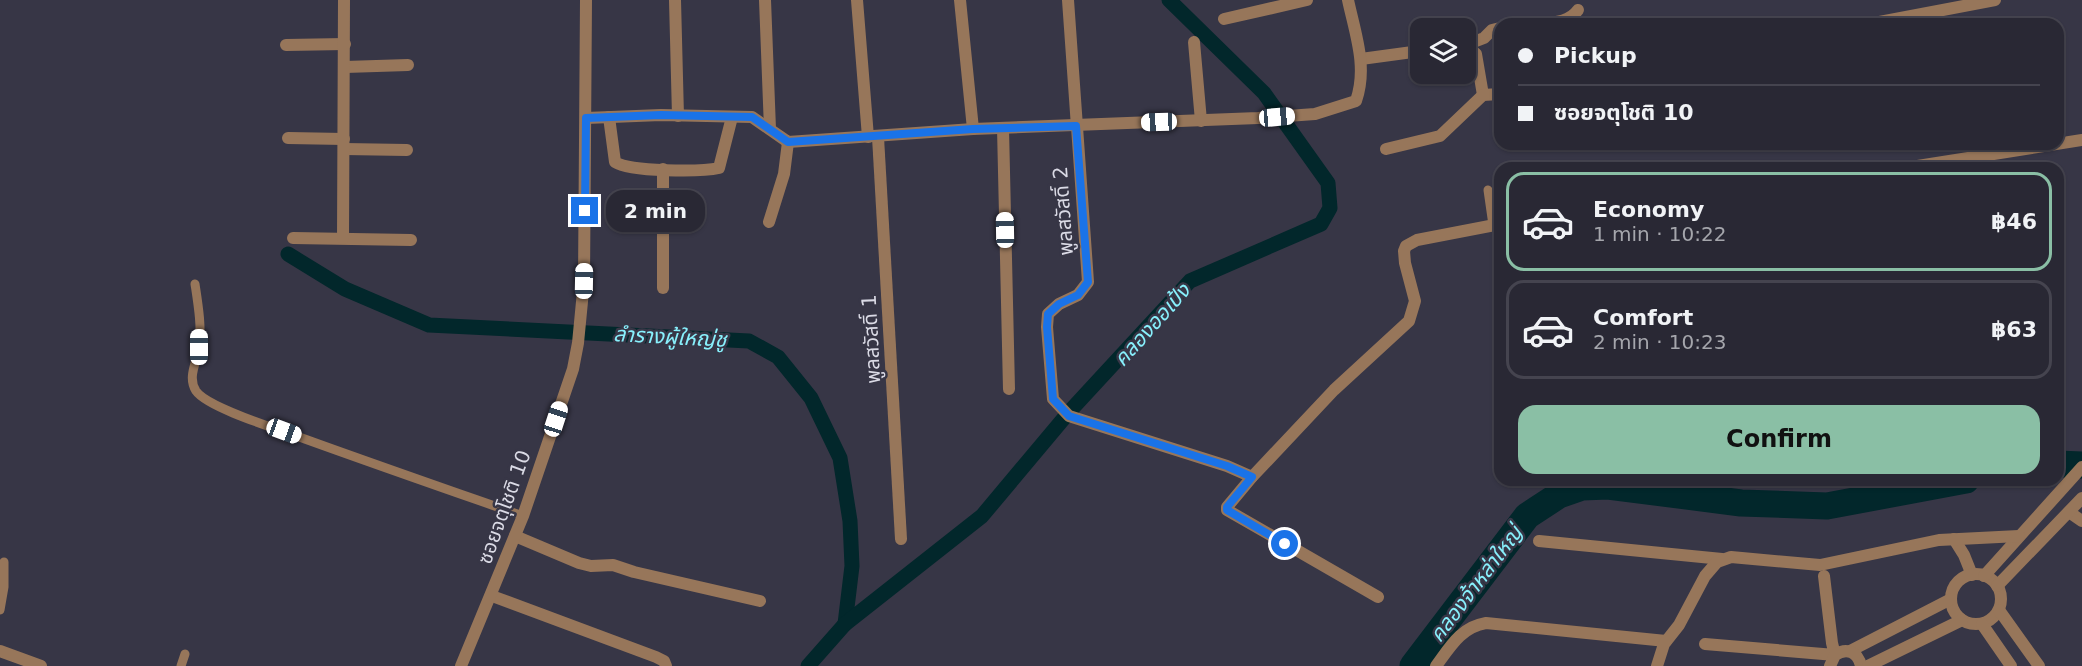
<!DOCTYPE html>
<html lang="en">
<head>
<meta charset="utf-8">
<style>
  :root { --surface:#292834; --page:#353440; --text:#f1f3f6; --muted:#a5a6ac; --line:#45444f; --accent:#8abfa5 }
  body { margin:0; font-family:"DejaVu Sans","Noto Sans Thai",sans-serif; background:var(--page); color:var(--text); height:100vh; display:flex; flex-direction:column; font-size:22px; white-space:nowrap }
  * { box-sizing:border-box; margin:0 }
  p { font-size:20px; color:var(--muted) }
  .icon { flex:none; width:33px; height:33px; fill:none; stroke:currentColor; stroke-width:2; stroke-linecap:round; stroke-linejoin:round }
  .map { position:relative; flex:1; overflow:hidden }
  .sheet { position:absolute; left:1494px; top:162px; width:570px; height:324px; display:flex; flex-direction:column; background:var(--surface); border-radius:18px; box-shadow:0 2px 4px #0004,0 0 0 2px var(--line) }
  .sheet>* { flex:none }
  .banner { position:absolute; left:1494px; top:18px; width:570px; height:132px; border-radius:18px; box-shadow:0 2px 4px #0004,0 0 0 2px var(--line); display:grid; align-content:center; height:132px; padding:0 24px; background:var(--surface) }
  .buttons { position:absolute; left:1410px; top:18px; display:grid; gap:12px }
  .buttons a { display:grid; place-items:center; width:66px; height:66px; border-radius:12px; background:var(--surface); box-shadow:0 2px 4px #0004,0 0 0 2px var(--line); font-size:30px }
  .end { position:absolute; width:27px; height:27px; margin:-14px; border:8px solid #1a73e8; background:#fff; box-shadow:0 0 0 3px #fff }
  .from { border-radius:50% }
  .bubble { position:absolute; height:42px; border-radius:18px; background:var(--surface); box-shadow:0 2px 4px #0004,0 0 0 2px var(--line); font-size:20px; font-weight:600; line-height:42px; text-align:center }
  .car { position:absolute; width:18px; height:36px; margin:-18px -9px; border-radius:8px; box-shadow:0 0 4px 2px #0007; background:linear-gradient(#fff 24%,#345 0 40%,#fff 0 76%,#345 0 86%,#fff 0) }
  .banner b { display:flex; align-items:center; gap:21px; height:57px; font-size:22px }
  .banner b+b { border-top:2px solid var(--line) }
  .banner i { width:15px; height:15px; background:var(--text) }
  ul { padding:10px 0 0; list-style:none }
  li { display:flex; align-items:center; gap:18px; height:99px; margin:0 12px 9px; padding:0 12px; border:3px solid var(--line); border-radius:18px }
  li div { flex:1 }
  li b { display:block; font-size:22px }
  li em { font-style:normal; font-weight:600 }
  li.active { border-color:var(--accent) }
  li>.icon { width:54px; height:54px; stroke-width:1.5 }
  .cta { display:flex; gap:12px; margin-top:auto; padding:12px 24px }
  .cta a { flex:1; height:69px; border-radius:18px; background:var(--accent); color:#111; font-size:24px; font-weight:600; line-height:69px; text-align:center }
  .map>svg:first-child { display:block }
</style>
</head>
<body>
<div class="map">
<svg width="2082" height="666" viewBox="0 0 2082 666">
  <rect width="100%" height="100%" fill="#373646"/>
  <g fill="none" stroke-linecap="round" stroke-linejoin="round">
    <g stroke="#02272b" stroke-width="15">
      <polyline points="288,254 345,289 429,325 749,341 778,357 811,398 840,458 850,521 852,566 845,624"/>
      <polyline points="808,666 845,624 982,516 1070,411 1190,281 1321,224 1330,208 1328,183 1264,93 1169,0"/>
    </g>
    <g stroke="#02272b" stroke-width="27">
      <polyline points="2058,464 2082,465"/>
      <polyline points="1413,666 1527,516 1559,495 1582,487 1608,486 1741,503 1827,506 1966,480"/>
    </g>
    <g stroke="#97765a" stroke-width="9">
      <polyline points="1488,190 1493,225"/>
      <path d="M 195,284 C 198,304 202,327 199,347 C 197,362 187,377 196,391 C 207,407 271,427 291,434 C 368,462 446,489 523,516"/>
      <polyline points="0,610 4,587 4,562"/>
      <polyline points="181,666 185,654"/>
    </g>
    <g stroke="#97765a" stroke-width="12">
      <polyline points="675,0 678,116"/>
      <polyline points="765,0 770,129"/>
      <polyline points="857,0 868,137"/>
      <polyline points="960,0 973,129"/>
      <polyline points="1068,0 1088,282 1078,295 1059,304 1048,314 1047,327 1053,399 1069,416 1227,466 1252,477 1334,390 1409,321 1415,301 1405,263 1404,251 1406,246 1417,240 1500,224"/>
      <polyline points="1224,19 1307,0"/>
      <path d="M 1534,24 C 1550,22 1568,24 1578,10"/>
      <polyline points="1869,24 1995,0"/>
      <polyline points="1194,42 1201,121"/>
      <polyline points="286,45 345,44"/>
      <polyline points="1466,45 1476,54 1483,95"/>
      <polyline points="1466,45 1484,38 1492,30 1500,28"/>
      <polyline points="1361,59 1420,51"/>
      <polyline points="345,67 408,65"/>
      <path d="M 609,117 L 615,162 C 630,172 701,172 719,168 L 732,117"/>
      <path d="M 586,118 L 661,115 L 752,117 L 788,142 L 973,129 L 1258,118 L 1315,114 L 1356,101 C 1368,67 1355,33 1348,0"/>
      <polyline points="1003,128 1009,389"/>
      <polyline points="878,137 901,539"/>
      <polyline points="288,138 344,139"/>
      <polyline points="344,149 407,150"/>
      <polyline points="1386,149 1440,136 1483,95 1500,94"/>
      <polyline points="1874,168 1881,168"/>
      <polyline points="1905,168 2082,140"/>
      <polyline points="663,169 663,288"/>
      <polyline points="769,222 784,174 788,142"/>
      <polyline points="293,238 411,240"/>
      <polyline points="343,238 344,0"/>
      <polyline points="1252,477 1227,507 1227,510 1378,597"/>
      <polyline points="2069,512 2082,521"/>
      <polyline points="515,536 579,563 591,566 613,565 634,572 760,601"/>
      <polyline points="1954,539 1964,555 1972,575"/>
      <polyline points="1539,541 1722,559"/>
      <circle cx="1976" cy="599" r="25"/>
      <polyline points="1984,576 2082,467"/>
      <polyline points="1997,586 2082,498"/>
      <polyline points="492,596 656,657 664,661 666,666"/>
      <polyline points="1999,610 2039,666"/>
      <polyline points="1982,624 2011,666"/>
      <polyline points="1705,644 1835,655 1832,643 1824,576"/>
      <polyline points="0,651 41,666"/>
      <polyline points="1850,651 1951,599"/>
      <polyline points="461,666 523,516 573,369 578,343 584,281 586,0"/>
      <path d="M 1436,666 C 1450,647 1461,627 1486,623 L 1666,641"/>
      <polyline points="1657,666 1664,644 1679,625 1705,576 1717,562 1731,557 1820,565 1939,540 2019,536"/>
      <path d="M 1830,666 L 1835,655 C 1847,647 1858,652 1861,666"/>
      <polyline points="1868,666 1962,620"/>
    </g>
  </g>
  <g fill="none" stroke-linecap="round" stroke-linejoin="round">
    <polyline stroke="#1a73e8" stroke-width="8" points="585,211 586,118 661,115 752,117 788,142 973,129 1076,126 1088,282 1078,295 1059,304 1048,314 1047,327 1053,399 1069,416 1227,466 1252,477 1227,507 1227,510 1285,544"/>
  </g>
  <g text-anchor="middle" stroke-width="5" stroke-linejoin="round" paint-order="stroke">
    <g font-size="20" fill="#dadae5" stroke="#373646">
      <text transform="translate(1063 211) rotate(-94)" y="7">พูลสวัสดิ์ 2</text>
      <text transform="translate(871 339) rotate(-93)" y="7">พูลสวัสดิ์ 1</text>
      <text transform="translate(504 507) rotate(-70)" y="7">ซอยจตุโชติ 10</text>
    </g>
    <g font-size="21" font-style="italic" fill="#88f0fc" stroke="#373646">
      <text transform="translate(1152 325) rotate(-48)" y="7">คลองออเป้ง</text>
      <text transform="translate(670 337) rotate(3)" y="7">ลำรางผู้ใหญ่ชู</text>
      <text transform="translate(1476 584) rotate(-53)" y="7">คลองจ้าหล่าใหญ่</text>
    </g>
  </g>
</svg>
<div class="buttons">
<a><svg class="icon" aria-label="layers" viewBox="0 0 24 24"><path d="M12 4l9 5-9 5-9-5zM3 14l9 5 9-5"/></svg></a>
</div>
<i class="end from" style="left:1285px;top:544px"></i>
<i class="end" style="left:585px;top:211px"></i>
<div class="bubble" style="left:606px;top:190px;width:99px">2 min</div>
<i class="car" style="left:1277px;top:117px;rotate:85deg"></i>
<i class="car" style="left:1159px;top:122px;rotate:268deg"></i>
<i class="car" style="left:1005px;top:230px;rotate:359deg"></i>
<i class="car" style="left:584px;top:281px;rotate:1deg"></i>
<i class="car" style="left:199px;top:347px;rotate:0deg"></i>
<i class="car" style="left:556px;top:419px;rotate:18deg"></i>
<i class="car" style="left:284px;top:431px;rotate:110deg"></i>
<div class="banner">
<b><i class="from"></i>Pickup</b>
<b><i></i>ซอยจตุโชติ 10</b>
</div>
<section class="sheet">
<ul>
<li class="active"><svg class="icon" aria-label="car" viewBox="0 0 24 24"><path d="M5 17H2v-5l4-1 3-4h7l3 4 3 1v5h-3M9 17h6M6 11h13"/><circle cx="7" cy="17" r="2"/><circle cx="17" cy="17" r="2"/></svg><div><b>Economy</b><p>1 min · 10:22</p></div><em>฿46</em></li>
<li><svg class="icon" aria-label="car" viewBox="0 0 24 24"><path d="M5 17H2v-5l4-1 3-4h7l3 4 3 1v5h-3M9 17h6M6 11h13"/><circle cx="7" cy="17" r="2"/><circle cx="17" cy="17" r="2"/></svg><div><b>Comfort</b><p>2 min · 10:23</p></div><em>฿63</em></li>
</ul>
<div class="cta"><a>Confirm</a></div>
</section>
</div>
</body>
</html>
